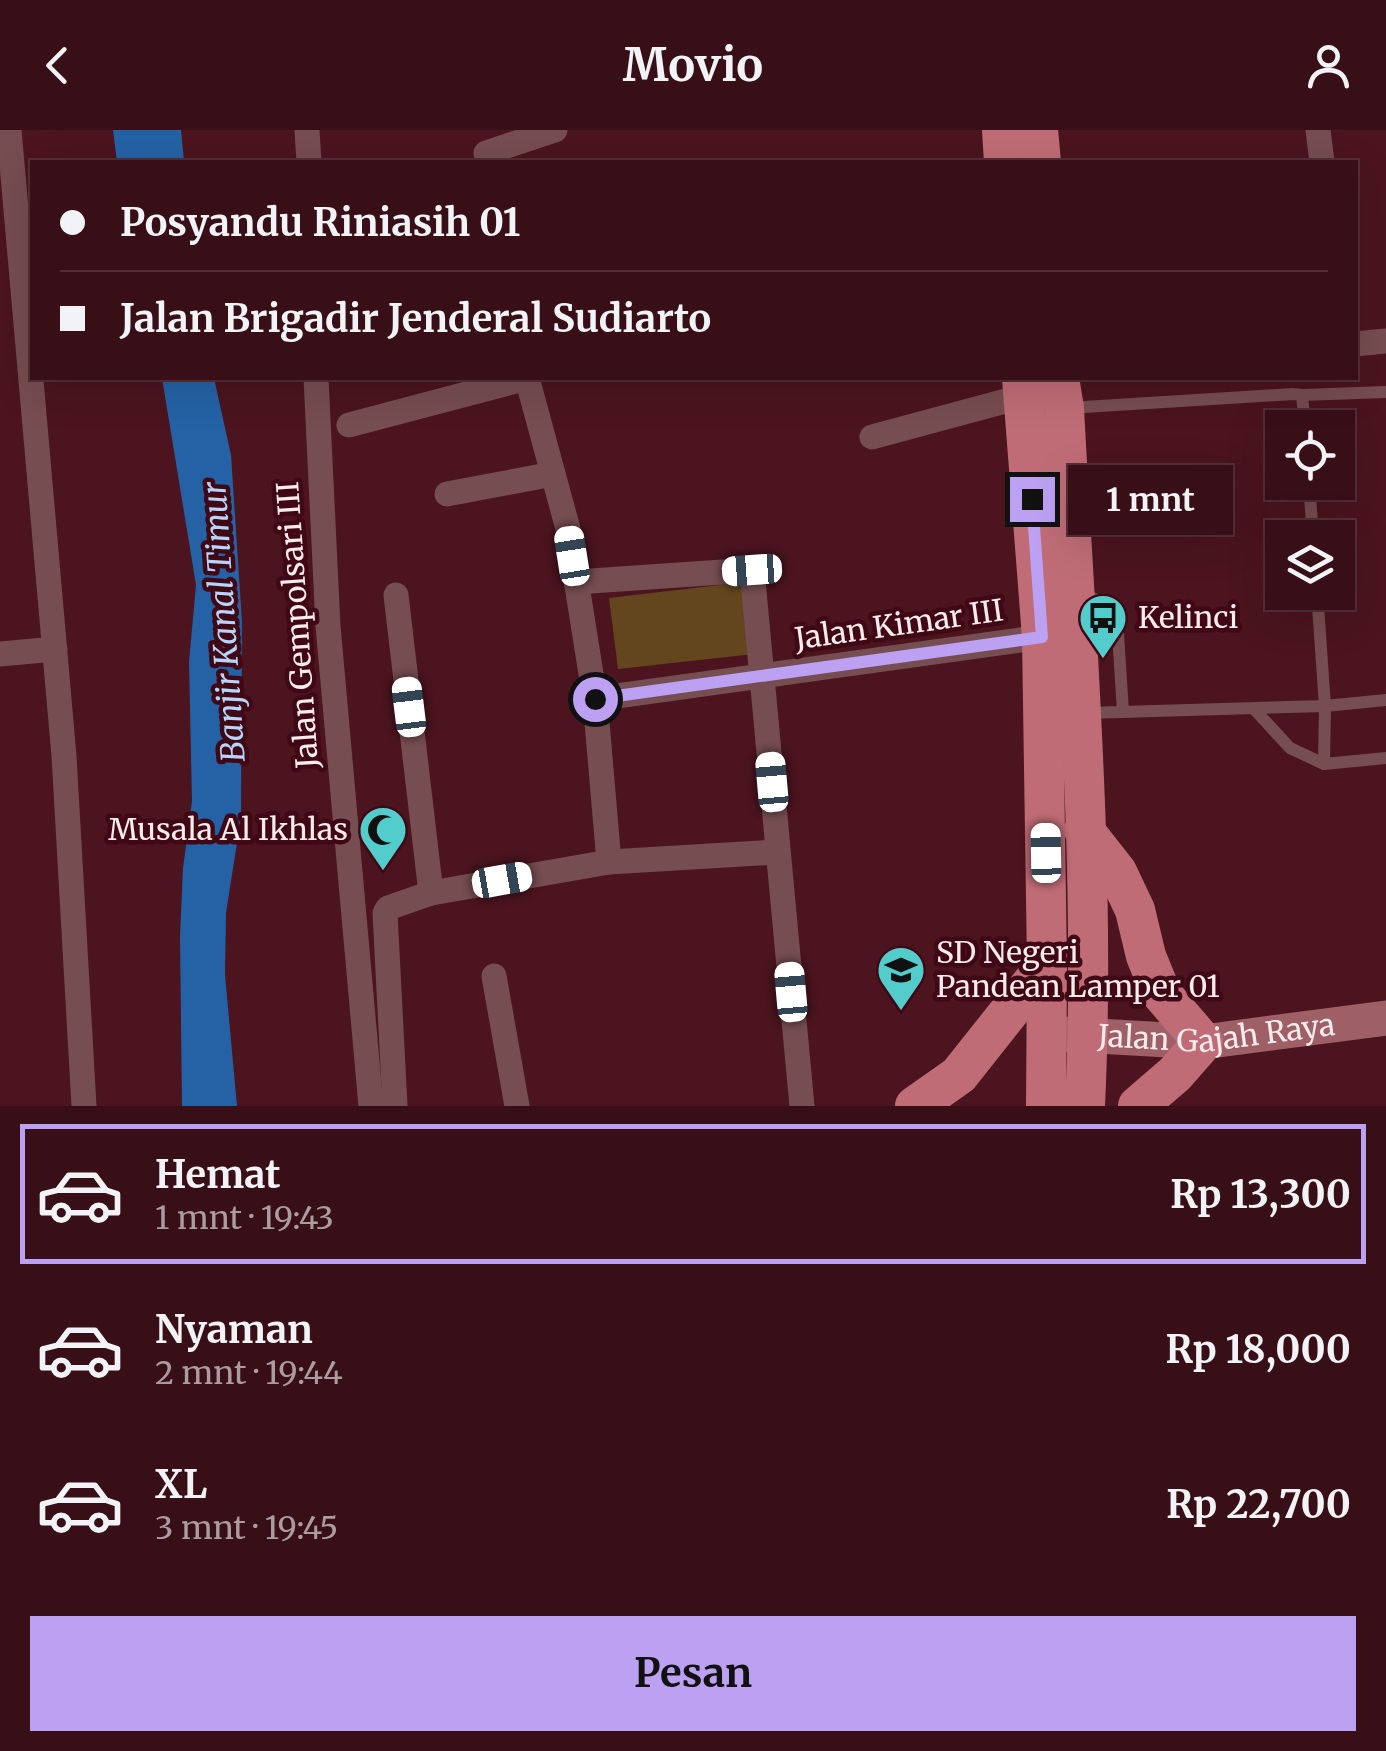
<!DOCTYPE html>
<html lang="id">
<head>
<meta charset="utf-8">
<style>
  :root { --surface:#380f16; --page:#3f181f; --text:#f1f3f6; --muted:#ab9ca1; --line:#522f35; --accent:#bca0f2 }
  body { margin:0; font-family:Merriweather,serif; background:var(--page); color:var(--text); height:100vh; display:flex; flex-direction:column; font-size:38px; white-space:nowrap }
  * { box-sizing:border-box; margin:0 }
  p { font-size:32px; color:var(--muted) }
  .icon { flex:none; width:55px; height:55px; fill:none; stroke:currentColor; stroke-width:2; stroke-linecap:round; stroke-linejoin:round }
  .map { position:relative; height:976px; overflow:hidden }
  .side { display:flex; flex-direction:column; background:var(--surface); flex:1 }
  .side>* { flex:none }
  .banner { position:absolute; left:30px; top:30px; width:1328px; height:220px; border-radius:0px; box-shadow:0 10px 40px #0002,0 0 0 2px var(--line); display:grid; align-content:center; height:220px; padding:0 30px; background:var(--surface) }
  .controls { position:absolute; left:1265px; top:280px; display:grid; gap:20px }
  .controls a { display:grid; place-items:center; width:90px; height:90px; border-radius:0px; background:var(--surface); box-shadow:0 10px 40px #0002,0 0 0 2px var(--line); font-size:50px }
  .end { position:absolute; width:45px; height:45px; margin:-22px; border:12px solid #bca0f2; background:#111; box-shadow:0 0 0 5px #111 }
  .from { border-radius:50% }
  .bubble { position:absolute; height:70px; border-radius:0px; background:var(--surface); box-shadow:0 10px 40px #0002,0 0 0 2px var(--line); font-size:32px; font-weight:700; line-height:70px; text-align:center }
  .car { position:absolute; width:30px; height:60px; margin:-30px -15px; border-radius:12px; box-shadow:0 0 8px 2px #0007; background:linear-gradient(#fff 24%,#345 0 40%,#fff 0 76%,#345 0 86%,#fff 0) }
  .banner b { display:flex; align-items:center; gap:35px; height:95px; font-size:38px }
  .banner b+b { border-top:2px solid var(--line) }
  .banner i { width:25px; height:25px; background:var(--text) }
  ul { padding:18px 0 0; list-style:none }
  li { display:flex; align-items:center; gap:30px; height:140px; margin:0 20px 15px; padding:0 10px; border:5px solid transparent; border-radius:0px }
  li div { flex:1 }
  li b { display:block; font-size:38px }
  li em { font-style:normal; font-weight:700 }
  li.active { border-color:var(--accent) }
  li>.icon { width:90px; height:90px; stroke-width:1.5 }
  .primary-button { display:flex; gap:20px; margin-top:auto; padding:20px 30px }
  .primary-button a { flex:1; height:115px; border-radius:0px; background:var(--accent); color:#111; font-size:40px; font-weight:700; line-height:115px; text-align:center }
  header { display:flex; justify-content:space-between; align-items:center; height:130px; padding:0 30px; background:var(--surface); font-size:45px; font-weight:700 }
  .map>svg:first-child { display:block }
</style>
</head>
<body>
<header><svg class="icon" aria-label="back" viewBox="0 0 24 24"><path d="M15 5l-7 7 7 7"/></svg>Movio<svg class="icon" aria-label="person" viewBox="0 0 24 24"><circle cx="12" cy="8" r="4"/><path d="M4 21q1-7 8-7t8 7"/></svg></header>
<div class="map">
<svg width="1386" height="976" viewBox="0 0 1386 976">
  <rect width="100%" height="100%" fill="#4b141e"/>
  <polygon fill="#63461d" points="745,452 754,524 618,539 609,468"/>
  <g fill="#2462a5">
    <polygon points="113,0 181,0 184,32 117,32"/>
    <polygon points="162,248 214,248 231,325 242,492 241,687 226,783 225,845 237,976 182,976 180,807 183,738 192,671 189,532 196,455"/>
  </g>
  <g fill="none" stroke-linecap="round" stroke-linejoin="round">
    <g stroke="#764d51" stroke-width="12">
      <polyline points="1302,265 1386,262"/>
      <polyline points="1068,278 1293,264 1302,265 1305,298"/>
      <polyline points="1309,352 1313,408"/>
      <polyline points="1080,462 1103,473 1117,488 1123,582"/>
      <polyline points="1386,570 1325,576 1324,634 1386,628"/>
      <polyline points="1254,579 1290,618 1324,634"/>
      <polyline points="1087,583 1325,576 1317,462"/>
    </g>
    <g stroke="#764d51" stroke-width="25">
      <polyline points="9,0 64,626 84,976"/>
      <polyline points="307,0 309,32"/>
      <polyline points="1318,0 1322,32"/>
      <polyline points="486,23 555,0"/>
      <polyline points="1355,214 1386,211"/>
      <polyline points="316,248 328,496 371,976"/>
      <polyline points="527,248 568,399 595,569 609,732"/>
      <polyline points="349,295 527,248"/>
      <polyline points="872,307 1024,266"/>
      <polyline points="447,364 553,344"/>
      <polyline points="576,452 752,440 802,976"/>
      <polyline points="396,465 431,763"/>
      <polyline points="0,524 55,519"/>
      <polyline points="595,569 1042,507"/>
      <polyline points="494,846 517,976"/>
      <polyline points="395,976 385,783 388,778 431,763 609,732 777,722"/>
    </g>
    <path stroke="#9f5f66" stroke-width="35" id="s1" d="M 1062,904 L 1203,912 L 1386,888"/>
    <g stroke="#bf6c76" stroke-width="40">
      <polyline points="1002,0 1004,32"/>
      <polyline points="1038,0 1041,32"/>
      <polyline points="1022,248 1042,507 1047,834 1046,976"/>
      <path d="M 1059,248 L 1064,278 C 1076,510 1096,744 1085,976"/>
      <polyline points="1084,700 1117,742 1135,780 1146,826 1161,863 1203,912 1175,944 1138,976"/>
      <polyline points="915,976 959,945 1047,834"/>
    </g>
  </g>
  <g fill="none" stroke-linecap="round" stroke-linejoin="round">
    <polyline stroke="#bca0f2" stroke-width="12" points="595,569 1042,507 1032,369"/>
  </g>
  <defs>
    <g id="bus-pin" transform="scale(2.5)"><path d="M0 17L-7.5 6A9.5 9.5 0 1 1 7.5 6Z" fill="#53cdcb" stroke="#400815"/><path d="M-5-6H5V4H4V6H2V4H-2V6H-4V4H-5ZM-3.5-4V0h7V-4ZM-3.5 1.2v1.5H-2V1.2ZM2 1.2v1.5H3.5V1.2Z" fill="#111"/></g>
    <g id="mosque-pin" transform="scale(2.5)"><path d="M0 17L-7.5 6A9.5 9.5 0 1 1 7.5 6Z" fill="#53cdcb" stroke="#400815"/><path d="M3.5-4.9A6 6 0 1 0 3.5 4.9A5 5 0 1 1 3.5-4.9Z" fill="#111"/></g>
    <g id="school-pin" transform="scale(2.5)"><path d="M0 17L-7.5 6A9.5 9.5 0 1 1 7.5 6Z" fill="#53cdcb" stroke="#400815"/><path d="M0-5L7-2L0 1L-7-2ZM-4 1L0 2.5L4 1V4Q0 6-4 4Z" fill="#111"/></g>
  </defs>
  <g fill-rule="evenodd">
    <use href="#bus-pin" x="1103" y="488"/>
    <use href="#mosque-pin" x="383" y="700"/>
    <use href="#school-pin" x="901" y="840"/>
  </g>
  <g text-anchor="middle" stroke-width="9" stroke-linejoin="round" paint-order="stroke">
    <g font-size="30" fill="#faebec" stroke="#400815" text-anchor="start">
      <text x="1138" y="498">Kelinci</text>
      <text x="348" y="710" text-anchor="end">Musala Al Ikhlas</text>
      <text x="936" y="833">SD Negeri<tspan x="936" dy="34">Pandean Lamper 01</tspan></text>
    </g>
    <g font-size="30" fill="#faebec" stroke="#400815">
      <text transform="translate(298 495) rotate(-94)" y="10">Jalan Gempolsari III</text>
      <text transform="translate(899 495) rotate(-8)" y="10">Jalan Kimar III</text>
      <text dy="10" stroke="none"><textPath href="#s1" startOffset="155">Jalan Gajah Raya</textPath></text>
    </g>
    <g font-size="32" font-style="italic" fill="#b6d5fb" stroke="#400815">
      <text transform="translate(224 492) rotate(-94)" y="11">Banjir Kanal Timur</text>
    </g>
  </g>
</svg>
<div class="controls">
<a><svg class="icon" aria-label="locate" viewBox="0 0 24 24"><circle cx="12" cy="12" r="6"/><path d="M12 2v4M12 18v4M2 12h4M18 12h4"/></svg></a>
<a><svg class="icon" aria-label="layers" viewBox="0 0 24 24"><path d="M12 4l9 5-9 5-9-5zM3 14l9 5 9-5"/></svg></a>
</div>
<i class="end from" style="left:595px;top:569px"></i>
<i class="end" style="left:1032px;top:369px"></i>
<div class="bubble" style="left:1068px;top:335px;width:165px">1 mnt</div>
<i class="car" style="left:572px;top:426px;rotate:351deg"></i>
<i class="car" style="left:752px;top:440px;rotate:266deg"></i>
<i class="car" style="left:409px;top:577px;rotate:353deg"></i>
<i class="car" style="left:772px;top:652px;rotate:355deg"></i>
<i class="car" style="left:1046px;top:723px;rotate:359deg"></i>
<i class="car" style="left:502px;top:750px;rotate:80deg"></i>
<i class="car" style="left:791px;top:862px;rotate:355deg"></i>
<div class="banner">
<b><i class="from"></i>Posyandu Riniasih 01</b>
<b><i></i>Jalan Brigadir Jenderal Sudiarto</b>
</div>
</div>
<section class="side">
<ul>
<li class="active"><svg class="icon" aria-label="car" viewBox="0 0 24 24"><path d="M5 17H2v-5l4-1 3-4h7l3 4 3 1v5h-3M9 17h6M6 11h13"/><circle cx="7" cy="17" r="2"/><circle cx="17" cy="17" r="2"/></svg><div><b>Hemat</b><p>1 mnt · 19:43</p></div><em>Rp 13,300</em></li>
<li><svg class="icon" aria-label="car" viewBox="0 0 24 24"><path d="M5 17H2v-5l4-1 3-4h7l3 4 3 1v5h-3M9 17h6M6 11h13"/><circle cx="7" cy="17" r="2"/><circle cx="17" cy="17" r="2"/></svg><div><b>Nyaman</b><p>2 mnt · 19:44</p></div><em>Rp 18,000</em></li>
<li><svg class="icon" aria-label="car" viewBox="0 0 24 24"><path d="M5 17H2v-5l4-1 3-4h7l3 4 3 1v5h-3M9 17h6M6 11h13"/><circle cx="7" cy="17" r="2"/><circle cx="17" cy="17" r="2"/></svg><div><b>XL</b><p>3 mnt · 19:45</p></div><em>Rp 22,700</em></li>
</ul>
<div class="primary-button"><a>Pesan</a></div>
</section>
</body>
</html>
